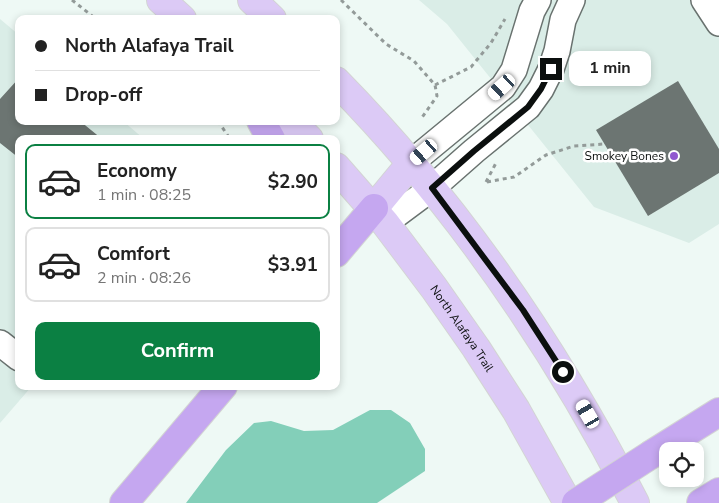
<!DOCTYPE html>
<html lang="en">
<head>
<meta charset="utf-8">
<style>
  :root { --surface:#fff; --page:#f6f6f6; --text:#222; --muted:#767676; --line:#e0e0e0; --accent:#0b8043 }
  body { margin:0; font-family:"Nunito Sans",sans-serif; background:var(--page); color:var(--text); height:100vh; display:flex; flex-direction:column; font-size:19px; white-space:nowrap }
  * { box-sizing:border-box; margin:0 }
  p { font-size:16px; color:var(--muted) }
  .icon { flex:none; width:28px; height:28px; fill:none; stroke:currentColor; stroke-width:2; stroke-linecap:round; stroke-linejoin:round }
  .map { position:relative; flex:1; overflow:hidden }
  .drawer { position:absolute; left:15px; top:135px; width:325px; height:255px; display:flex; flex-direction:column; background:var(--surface); border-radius:10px; box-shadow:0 2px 8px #0003 }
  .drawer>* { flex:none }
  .guide { position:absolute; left:15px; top:15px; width:325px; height:110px; border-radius:10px; box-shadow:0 2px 8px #0003; display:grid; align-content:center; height:110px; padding:0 20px; background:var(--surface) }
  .fabs { position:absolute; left:659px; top:442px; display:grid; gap:10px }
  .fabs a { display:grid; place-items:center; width:45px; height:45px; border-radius:10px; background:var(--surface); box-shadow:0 2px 8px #0003; font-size:25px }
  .end { position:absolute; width:22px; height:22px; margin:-11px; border:6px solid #0b0f0e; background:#fff; box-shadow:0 0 0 2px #fff }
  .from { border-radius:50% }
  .bubble { position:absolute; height:35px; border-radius:10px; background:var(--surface); box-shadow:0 2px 8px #0003; font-size:16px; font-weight:700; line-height:35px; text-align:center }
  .car { position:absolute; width:15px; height:30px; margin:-15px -8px; border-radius:6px; box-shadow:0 0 4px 1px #0007; background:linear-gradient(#fff 24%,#345 0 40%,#fff 0 76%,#345 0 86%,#fff 0) }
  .guide b { display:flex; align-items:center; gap:18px; height:48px; font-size:19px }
  .guide b+b { border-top:1px solid var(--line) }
  .guide i { width:12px; height:12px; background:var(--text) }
  ul { padding:9px 0 0; list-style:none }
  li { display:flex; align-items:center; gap:15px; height:75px; margin:0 10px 8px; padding:0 10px; border:2px solid var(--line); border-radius:10px }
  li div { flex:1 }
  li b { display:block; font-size:19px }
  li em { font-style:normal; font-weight:700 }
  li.current { border-color:var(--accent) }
  li>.icon { width:45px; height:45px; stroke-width:1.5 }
  .primary-button { display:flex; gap:10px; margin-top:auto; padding:10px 20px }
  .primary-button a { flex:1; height:58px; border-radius:10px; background:var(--accent); color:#fff; font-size:20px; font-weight:700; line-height:58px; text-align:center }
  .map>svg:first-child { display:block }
</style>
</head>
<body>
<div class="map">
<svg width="719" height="503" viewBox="0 0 719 503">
  <rect width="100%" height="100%" fill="#eef9f5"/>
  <g fill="#daede7">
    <polygon points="419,0 719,0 719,224 689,243 594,207 447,24"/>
    <polygon points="0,19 19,35 19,121 123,121 144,139 19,139 19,386 32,386 0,423"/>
  </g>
  <polygon fill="#83cfb9" points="370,410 391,410 410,423 425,449 425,471 377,503 186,503 226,450 254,423 271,421 304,431 333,430"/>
  <g fill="#6c7572">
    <polygon points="19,78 19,121 80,121 102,139 19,139 19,158 0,143 0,99"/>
    <polygon points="678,81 719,149 719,173 648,216 596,130"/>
  </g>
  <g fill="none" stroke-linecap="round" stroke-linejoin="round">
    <g stroke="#69726f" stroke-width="28">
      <g id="minor">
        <polyline points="704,0 719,23"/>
        <polyline points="412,162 503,87 514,70 532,11 538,0"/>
        <polyline points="385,223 432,188 474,151 528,107 541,89 551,69 557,51 563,20 572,0"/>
        <polyline points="0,343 19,358"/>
      </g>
    </g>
    <g stroke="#d3d4d4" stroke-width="30">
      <g id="major">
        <polyline points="161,0 182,19"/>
        <polyline points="252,0 272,19"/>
        <path d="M 336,81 C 458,205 556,349 635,503"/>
        <polyline points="291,121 309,139"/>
        <path id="s1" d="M 336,167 L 385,223 L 434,288 L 476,348 L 516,410 L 568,503"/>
        <polyline points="374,208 412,162"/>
      </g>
    </g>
    <g stroke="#d3d4d4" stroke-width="30">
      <g id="highway">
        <polyline points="261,121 271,139"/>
        <polyline points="336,253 374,208"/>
        <polyline points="652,454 719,412"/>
        <polyline points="124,503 223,386"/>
        <polyline points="701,503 719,492"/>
      </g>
    </g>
    <g stroke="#939b99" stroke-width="3" stroke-dasharray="4 4" stroke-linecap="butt">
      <polyline points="72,0 96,19"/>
      <polyline points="341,0 386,44 414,61 435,85 437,96 421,119"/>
      <polyline points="435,85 471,67 491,43 505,19"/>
      <polyline points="218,121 230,139"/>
      <polyline points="486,182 496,163"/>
      <polyline points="487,182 514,177 546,155 574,146 604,144"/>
    </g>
    <use href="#minor" stroke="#fff" stroke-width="25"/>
    <use href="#major" stroke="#dccaf6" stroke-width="28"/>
    <use href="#highway" stroke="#c5a7f0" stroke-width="28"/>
    <g stroke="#d3d4d4" stroke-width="30" stroke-linecap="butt">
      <polyline id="highway-bridge" points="576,503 652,454"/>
    </g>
    <use href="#highway-bridge" stroke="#c5a7f0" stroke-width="28"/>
  </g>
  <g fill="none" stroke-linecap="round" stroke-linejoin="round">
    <polyline stroke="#0b0f0e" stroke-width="6" points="551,69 541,89 528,107 474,151 432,188 523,310 563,372"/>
  </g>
  <circle fill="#9058cf" stroke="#fff" stroke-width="2" cx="674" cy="156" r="5"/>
  <g text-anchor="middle" stroke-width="5" stroke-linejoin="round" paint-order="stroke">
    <g font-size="12" fill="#0b0f0e" stroke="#fff" text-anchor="end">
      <text x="664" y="160">Smokey Bones</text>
    </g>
    <g font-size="12" fill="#0b0f0e" stroke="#fff">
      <text dy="4" stroke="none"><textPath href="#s1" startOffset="205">North Alafaya Trail</textPath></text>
    </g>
  </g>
</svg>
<div class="fabs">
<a><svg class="icon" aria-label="locate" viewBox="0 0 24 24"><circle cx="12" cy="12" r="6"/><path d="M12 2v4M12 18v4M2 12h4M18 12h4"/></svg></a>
</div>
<i class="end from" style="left:563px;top:372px"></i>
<i class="end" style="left:551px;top:69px"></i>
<div class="bubble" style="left:569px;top:51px;width:82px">1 min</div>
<i class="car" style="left:502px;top:87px;rotate:228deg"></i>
<i class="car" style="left:424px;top:152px;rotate:229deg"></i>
<i class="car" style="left:588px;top:414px;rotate:330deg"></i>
<div class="guide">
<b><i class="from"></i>North Alafaya Trail</b>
<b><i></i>Drop-off</b>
</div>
<section class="drawer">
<ul>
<li class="current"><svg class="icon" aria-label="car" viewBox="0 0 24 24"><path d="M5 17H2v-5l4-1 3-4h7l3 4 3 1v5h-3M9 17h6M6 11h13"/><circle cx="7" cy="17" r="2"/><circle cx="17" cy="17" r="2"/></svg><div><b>Economy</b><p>1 min · 08:25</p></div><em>$2.90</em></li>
<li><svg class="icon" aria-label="car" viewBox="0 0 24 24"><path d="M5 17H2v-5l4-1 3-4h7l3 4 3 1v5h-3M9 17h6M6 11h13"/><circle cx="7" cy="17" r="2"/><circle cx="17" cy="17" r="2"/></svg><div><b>Comfort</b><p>2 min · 08:26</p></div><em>$3.91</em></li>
</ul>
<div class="primary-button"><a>Confirm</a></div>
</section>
</div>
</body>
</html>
